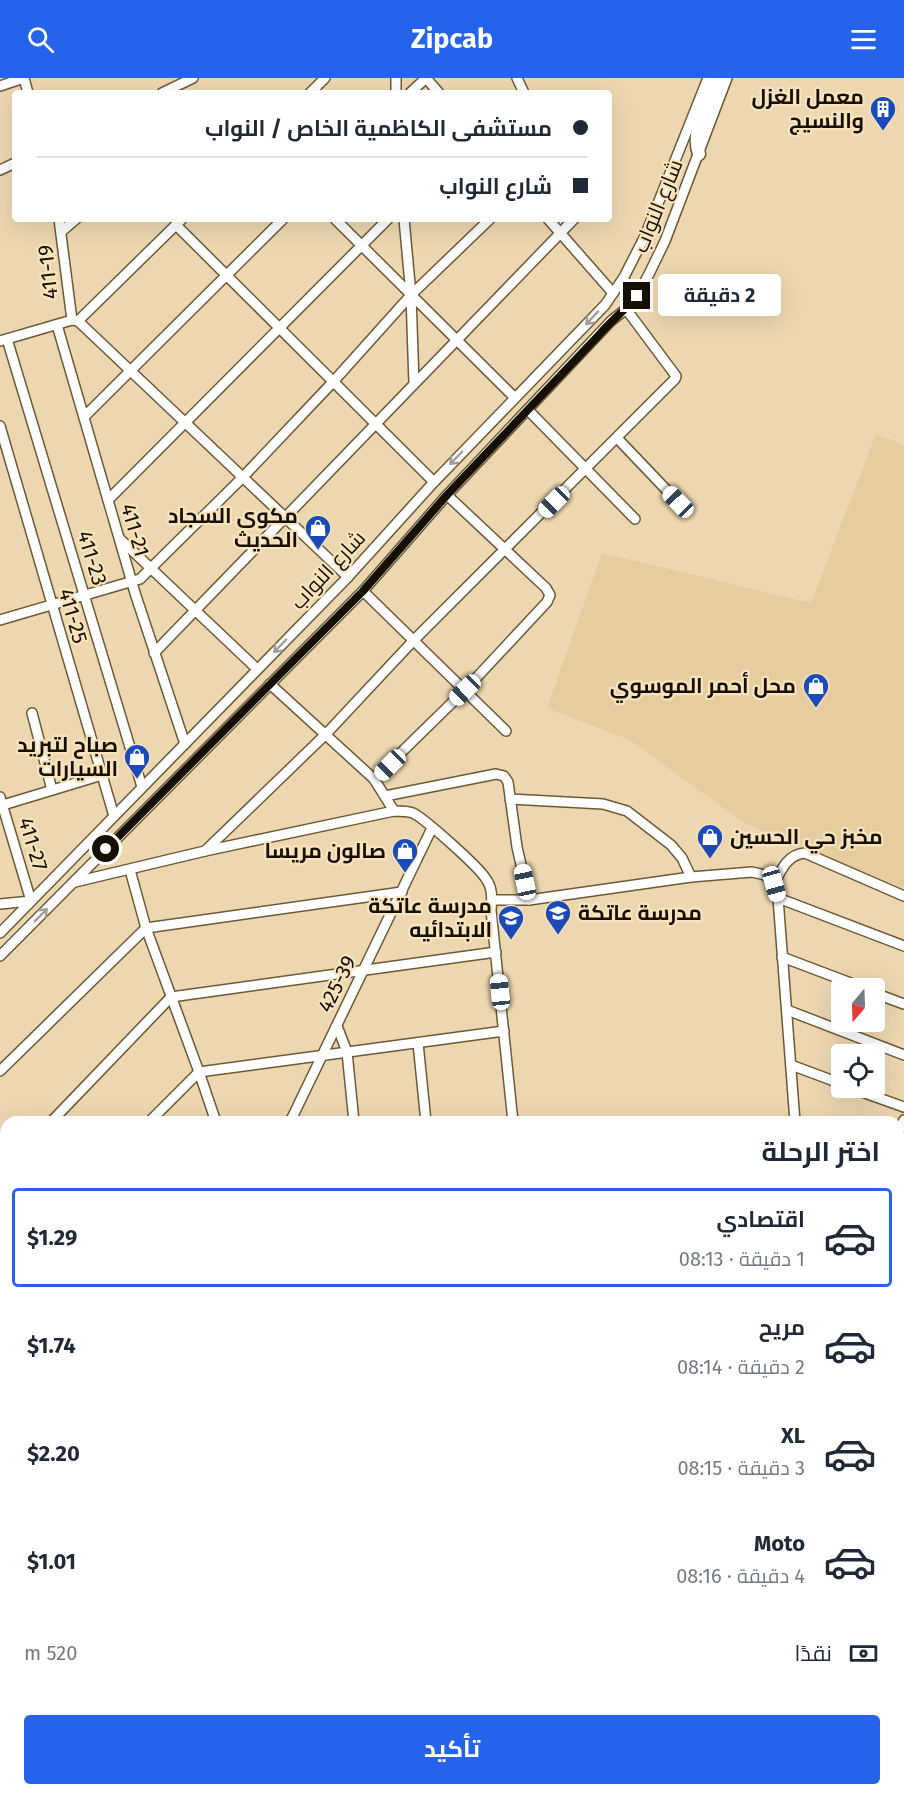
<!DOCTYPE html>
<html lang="ar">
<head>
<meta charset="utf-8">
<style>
  :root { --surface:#fff; --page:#f6f6f7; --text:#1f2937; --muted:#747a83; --line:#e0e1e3; --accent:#2563eb }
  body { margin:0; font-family:"Fira Sans",Cairo,sans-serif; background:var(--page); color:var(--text); direction:rtl; height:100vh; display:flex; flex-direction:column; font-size:22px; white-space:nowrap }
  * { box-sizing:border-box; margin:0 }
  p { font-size:20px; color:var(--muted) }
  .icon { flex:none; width:33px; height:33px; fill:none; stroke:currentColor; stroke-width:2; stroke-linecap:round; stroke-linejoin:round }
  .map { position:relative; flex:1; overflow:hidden; direction:ltr }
  .details { position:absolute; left:0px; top:1038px; width:904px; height:680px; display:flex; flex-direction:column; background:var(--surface); border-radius:18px 18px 0 0; box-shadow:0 6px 24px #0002; direction:rtl }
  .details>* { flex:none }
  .guide { position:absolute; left:12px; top:12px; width:600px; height:132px; border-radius:6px; box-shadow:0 6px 24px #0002; direction:rtl; display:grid; align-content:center; height:132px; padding:0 24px; background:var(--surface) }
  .needle { width:39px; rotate:199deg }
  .fabs { position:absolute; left:831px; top:900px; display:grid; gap:12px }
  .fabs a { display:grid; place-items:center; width:54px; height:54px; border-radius:6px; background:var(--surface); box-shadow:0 6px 24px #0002; font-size:30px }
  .end { position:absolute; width:27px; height:27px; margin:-14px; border:8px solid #160f03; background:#fff; box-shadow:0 0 0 3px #fff }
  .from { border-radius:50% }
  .bubble { position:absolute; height:42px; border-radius:6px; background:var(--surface); box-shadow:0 6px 24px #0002; font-size:20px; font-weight:700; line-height:42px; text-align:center; direction:rtl }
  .car { position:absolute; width:18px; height:36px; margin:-18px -9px; border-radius:8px; box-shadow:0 0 4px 2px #0007; background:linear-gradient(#fff 24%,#345 0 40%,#fff 0 76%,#345 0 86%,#fff 0) }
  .guide b { display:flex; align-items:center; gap:21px; height:57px; font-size:22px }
  .guide b+b { border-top:2px solid var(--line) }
  .guide i { width:15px; height:15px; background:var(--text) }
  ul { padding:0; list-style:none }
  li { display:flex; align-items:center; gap:18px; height:99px; margin:0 12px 9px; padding:0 12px; border:3px solid transparent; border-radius:6px }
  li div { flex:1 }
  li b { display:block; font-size:22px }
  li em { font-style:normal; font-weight:700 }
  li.on { border-color:var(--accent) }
  li>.icon { width:54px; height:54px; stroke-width:1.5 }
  h2 { padding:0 24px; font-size:27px; line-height:72px }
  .pay { display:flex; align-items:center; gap:15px; height:66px; padding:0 24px; font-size:22px }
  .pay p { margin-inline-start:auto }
  .primary-button { display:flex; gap:12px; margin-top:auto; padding:12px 24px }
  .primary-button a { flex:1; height:69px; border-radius:6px; background:var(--accent); color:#fff; font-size:24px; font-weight:700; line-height:69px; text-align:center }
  header { display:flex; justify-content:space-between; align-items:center; height:78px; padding:0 24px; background:var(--accent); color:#fff; font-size:27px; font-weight:700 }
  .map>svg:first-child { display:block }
</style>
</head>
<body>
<header><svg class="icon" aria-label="menu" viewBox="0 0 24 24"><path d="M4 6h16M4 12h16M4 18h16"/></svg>Zipcab<svg class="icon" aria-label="search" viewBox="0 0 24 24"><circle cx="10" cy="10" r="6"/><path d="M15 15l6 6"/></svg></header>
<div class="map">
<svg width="904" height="1717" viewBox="0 0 904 1717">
  <rect width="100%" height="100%" fill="#ecd7b0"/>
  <polygon fill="#e6cd9f" points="876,356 904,367 904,810 744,745 630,662 547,630 602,475 811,525"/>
  <g fill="#f98884">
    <polygon points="898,1513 904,1522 904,1575 899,1564"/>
    <polygon points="904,1639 904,1672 899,1661 899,1641"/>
  </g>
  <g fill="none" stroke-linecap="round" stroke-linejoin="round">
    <g stroke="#6c5a37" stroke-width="12">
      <g id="minor">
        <polyline points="24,0 28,15"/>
        <polyline points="396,0 396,15"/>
        <polyline points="426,0 439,15"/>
        <polyline points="517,0 524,15"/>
        <polyline points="0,8 24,0"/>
        <polyline points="162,15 193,0"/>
        <polyline points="310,15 325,0"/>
        <polyline points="410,15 426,0"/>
        <polyline points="0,92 15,85"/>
        <polyline points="59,141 72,242"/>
        <polyline points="335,141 515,320"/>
        <polyline points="404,141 411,217 414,306"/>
        <polyline points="548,141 613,215"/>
        <polyline points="176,147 434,404"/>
        <polyline points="62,153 76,141"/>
        <polyline points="78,243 182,141"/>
        <polyline points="57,247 135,515 185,666"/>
        <polyline points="7,261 142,709"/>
        <polyline points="0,263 72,242 78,243 348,499"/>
        <polyline points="528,332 635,441"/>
        <polyline points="84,339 283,141"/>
        <polyline points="0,348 114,738"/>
        <polyline points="617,360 678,424"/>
        <polyline points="108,422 388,141"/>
        <polyline points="120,461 257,591"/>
        <polyline points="363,513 506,653"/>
        <polyline points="0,542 140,501 243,399 333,304 411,217 490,141"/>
        <polyline points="154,575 574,141"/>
        <polyline points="270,606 374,701 394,733"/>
        <polyline points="32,635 52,712"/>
        <polyline points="374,701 465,612 547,524 550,517 546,510 447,417"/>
        <polyline points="385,718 496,696 504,698 508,704 517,769 529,822"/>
        <polyline points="0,719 31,823 0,826"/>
        <polyline points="510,721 603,726 627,733 671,767 682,780 691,799"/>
        <polyline points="3,727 102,697"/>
        <polyline points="205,773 326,656 413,563 675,301 676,298 626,231"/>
        <polyline points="130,792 146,850 199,994 216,1044"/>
        <path d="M 75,804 L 205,773 L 394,733 C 400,733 407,733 413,735 C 425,741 479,789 486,801 C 493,810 492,822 491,832 L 513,1044"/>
        <path d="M 774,806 C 781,792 788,776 805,775 L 904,818"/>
        <polyline points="778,820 904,868"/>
        <polyline points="492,822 529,822 691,799 752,794 765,797 774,806 778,820 795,1044"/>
        <polyline points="0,855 348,499 434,404 605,227 624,199 645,158 708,0"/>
        <polyline points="0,878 363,513 447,417 611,243 626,231 637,218 649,196 665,163 727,0"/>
        <polyline points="782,879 864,910"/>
        <polyline points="874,915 904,926"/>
        <polyline points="787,932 904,977"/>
        <polyline points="337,948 347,974 354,1044"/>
        <polyline points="418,965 426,1044"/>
        <polyline points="791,987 842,1006"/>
        <polyline points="0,993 146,850 402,814"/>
        <polyline points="851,1010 904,1029"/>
        <polyline points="51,1044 171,919 496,874"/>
        <polyline points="149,1044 199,994 504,953"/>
        <polyline points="290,1044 432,750"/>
        <polyline points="898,1055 904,1042"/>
        <polyline points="898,1067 904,1069"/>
        <polyline points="0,1092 6,1093"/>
        <polyline points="898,1117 904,1119"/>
        <polyline points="0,1142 6,1158"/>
        <polyline points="898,1170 904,1172"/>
        <polyline points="898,1272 904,1270"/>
        <polyline points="898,1330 904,1325"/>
        <polyline points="0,1350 6,1366"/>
        <polyline points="0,1422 6,1419"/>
        <polyline points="898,1423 904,1439"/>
        <polyline points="898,1494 904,1505"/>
        <polyline points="0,1506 6,1503"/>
        <polyline points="0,1632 6,1627"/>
        <polyline points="0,1655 6,1645"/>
        <polyline points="0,1678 6,1680"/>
        <polyline points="0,1695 6,1709"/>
        <polyline points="107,1712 124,1717"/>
        <polyline points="13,1717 15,1712"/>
        <polyline points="227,1717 242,1712"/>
        <polyline points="586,1717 588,1712"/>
      </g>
    </g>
    <g stroke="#6c5a37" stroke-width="15">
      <g id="major">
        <path d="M 699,76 C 690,51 709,23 719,0"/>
        <polyline points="898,1292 904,1290"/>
        <polyline points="898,1320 904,1318"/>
      </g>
    </g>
    <use href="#minor" stroke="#fff" stroke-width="9"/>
    <use href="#major" stroke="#fff" stroke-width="12"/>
  </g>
  <defs><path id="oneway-shaft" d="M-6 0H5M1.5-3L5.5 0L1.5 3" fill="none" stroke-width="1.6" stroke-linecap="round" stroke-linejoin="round" transform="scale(1.5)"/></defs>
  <g stroke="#a29f9a">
    <use href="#oneway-shaft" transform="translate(592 240) rotate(133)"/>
    <use href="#oneway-shaft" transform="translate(456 380) rotate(134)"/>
    <use href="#oneway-shaft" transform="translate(280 568) rotate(134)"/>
    <use href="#oneway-shaft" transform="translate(41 837) rotate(-45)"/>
  </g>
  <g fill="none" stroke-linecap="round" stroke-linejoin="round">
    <path stroke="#160f03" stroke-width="8" d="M 106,771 L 363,513 L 447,417 L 599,257 C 611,243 625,232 637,218"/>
  </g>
  <defs>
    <g id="building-pin" transform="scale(1.35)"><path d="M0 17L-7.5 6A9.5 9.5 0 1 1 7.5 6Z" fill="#1a4bb8" stroke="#f9e4bd"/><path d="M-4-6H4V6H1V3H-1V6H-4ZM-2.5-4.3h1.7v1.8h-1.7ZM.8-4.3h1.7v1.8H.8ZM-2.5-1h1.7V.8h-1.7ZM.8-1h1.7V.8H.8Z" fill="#fff"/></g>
    <g id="shop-pin" transform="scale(1.35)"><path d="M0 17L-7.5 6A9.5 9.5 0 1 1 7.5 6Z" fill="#1a4bb8" stroke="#f9e4bd"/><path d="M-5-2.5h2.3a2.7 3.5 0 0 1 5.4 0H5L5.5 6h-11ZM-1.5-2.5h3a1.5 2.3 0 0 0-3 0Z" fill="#fff"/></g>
    <g id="school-pin" transform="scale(1.35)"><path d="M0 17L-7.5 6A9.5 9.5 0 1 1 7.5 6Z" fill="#1a4bb8" stroke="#f9e4bd"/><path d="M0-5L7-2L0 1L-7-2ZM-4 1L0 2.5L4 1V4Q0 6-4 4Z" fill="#fff"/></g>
  </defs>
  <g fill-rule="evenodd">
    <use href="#building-pin" x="883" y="31"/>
    <use href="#shop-pin" x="318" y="450"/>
    <use href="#shop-pin" x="816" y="608"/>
    <use href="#shop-pin" x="137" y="679"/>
    <use href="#shop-pin" x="710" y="759"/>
    <use href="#shop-pin" x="405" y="773"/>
    <use href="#school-pin" x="558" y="835"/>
    <use href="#school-pin" x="511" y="840"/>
  </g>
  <g text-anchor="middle" stroke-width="4.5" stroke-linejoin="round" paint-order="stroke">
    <g font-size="21" font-weight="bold" fill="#160f03" stroke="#f9e4bd" text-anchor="end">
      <text x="864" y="26">معمل الغزل<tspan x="864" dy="24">والنسيج</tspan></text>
      <text x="298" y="445">مكوى السجاد<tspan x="298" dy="24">الحديث</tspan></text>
      <text x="796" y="615">محل أحمر الموسوي</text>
      <text x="118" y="674">صباح لتبريد<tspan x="118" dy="24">السيارات</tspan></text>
      <text x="730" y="766" text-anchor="start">مخبز حي الحسين</text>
      <text x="386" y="780">صالون مريسا</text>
      <text x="492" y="835">مدرسة عاتكة<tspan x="492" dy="24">الابتدائيه</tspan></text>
      <text x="578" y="842" text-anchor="start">مدرسة عاتكة</text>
    </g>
    <g font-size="21" fill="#160f03" stroke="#f9e4bd">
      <text transform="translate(658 128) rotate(-68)" y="7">شارع النواب</text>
      <text transform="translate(48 194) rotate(-96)" y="7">411-19</text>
      <text transform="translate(135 452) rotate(74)" y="7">411-21</text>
      <text transform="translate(92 480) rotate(73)" y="7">411-23</text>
      <text transform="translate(328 492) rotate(-47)" y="7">شارع النواب</text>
      <text transform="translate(73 538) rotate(74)" y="7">411-25</text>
      <text transform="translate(33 766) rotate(73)" y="7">411-27</text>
      <text transform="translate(337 906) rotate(-64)" y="7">425-39</text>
    </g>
  </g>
</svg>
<div class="fabs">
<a><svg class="needle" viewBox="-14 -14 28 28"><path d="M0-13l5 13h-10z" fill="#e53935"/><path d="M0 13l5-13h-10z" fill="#747a83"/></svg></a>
<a><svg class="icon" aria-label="locate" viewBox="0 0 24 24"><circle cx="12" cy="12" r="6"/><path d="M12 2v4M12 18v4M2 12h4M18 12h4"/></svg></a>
</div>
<i class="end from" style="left:106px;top:771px"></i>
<i class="end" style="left:637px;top:218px"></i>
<div class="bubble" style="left:658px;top:196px;width:123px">2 دقيقة</div>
<i class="car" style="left:554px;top:424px;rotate:225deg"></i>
<i class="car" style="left:678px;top:424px;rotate:316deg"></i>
<i class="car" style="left:465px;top:612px;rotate:226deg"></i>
<i class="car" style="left:390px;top:687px;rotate:225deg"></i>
<i class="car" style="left:525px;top:804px;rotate:348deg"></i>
<i class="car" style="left:774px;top:806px;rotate:164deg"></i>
<i class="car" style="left:500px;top:914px;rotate:354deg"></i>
<div class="guide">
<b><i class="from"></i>مستشفى الكاظمية الخاص / النواب</b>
<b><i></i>شارع النواب</b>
</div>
<section class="details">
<h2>اختر الرحلة</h2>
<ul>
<li class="on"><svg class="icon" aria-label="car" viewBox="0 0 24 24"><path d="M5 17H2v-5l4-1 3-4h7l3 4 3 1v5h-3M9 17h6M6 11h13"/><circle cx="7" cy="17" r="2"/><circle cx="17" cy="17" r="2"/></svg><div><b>اقتصادي</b><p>1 دقيقة · 08:13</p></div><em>$1.29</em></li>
<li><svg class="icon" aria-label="car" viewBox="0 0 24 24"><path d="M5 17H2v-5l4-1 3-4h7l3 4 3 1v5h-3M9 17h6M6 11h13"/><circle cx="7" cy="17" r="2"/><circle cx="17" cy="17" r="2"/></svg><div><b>مريح</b><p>2 دقيقة · 08:14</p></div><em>$1.74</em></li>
<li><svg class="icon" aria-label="car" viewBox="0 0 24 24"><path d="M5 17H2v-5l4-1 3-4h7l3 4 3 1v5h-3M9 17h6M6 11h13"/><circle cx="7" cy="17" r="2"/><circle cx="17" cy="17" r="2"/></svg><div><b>XL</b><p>3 دقيقة · 08:15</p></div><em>$2.20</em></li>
<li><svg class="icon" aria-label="car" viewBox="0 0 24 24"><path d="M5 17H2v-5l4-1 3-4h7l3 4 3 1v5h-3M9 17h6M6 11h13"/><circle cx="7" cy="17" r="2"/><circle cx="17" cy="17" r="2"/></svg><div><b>Moto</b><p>4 دقيقة · 08:16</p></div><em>$1.01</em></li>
</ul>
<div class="pay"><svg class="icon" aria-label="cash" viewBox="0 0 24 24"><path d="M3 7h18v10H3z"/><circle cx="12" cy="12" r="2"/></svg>نقدًا<p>520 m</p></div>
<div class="primary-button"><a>تأكيد</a></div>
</section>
</div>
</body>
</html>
